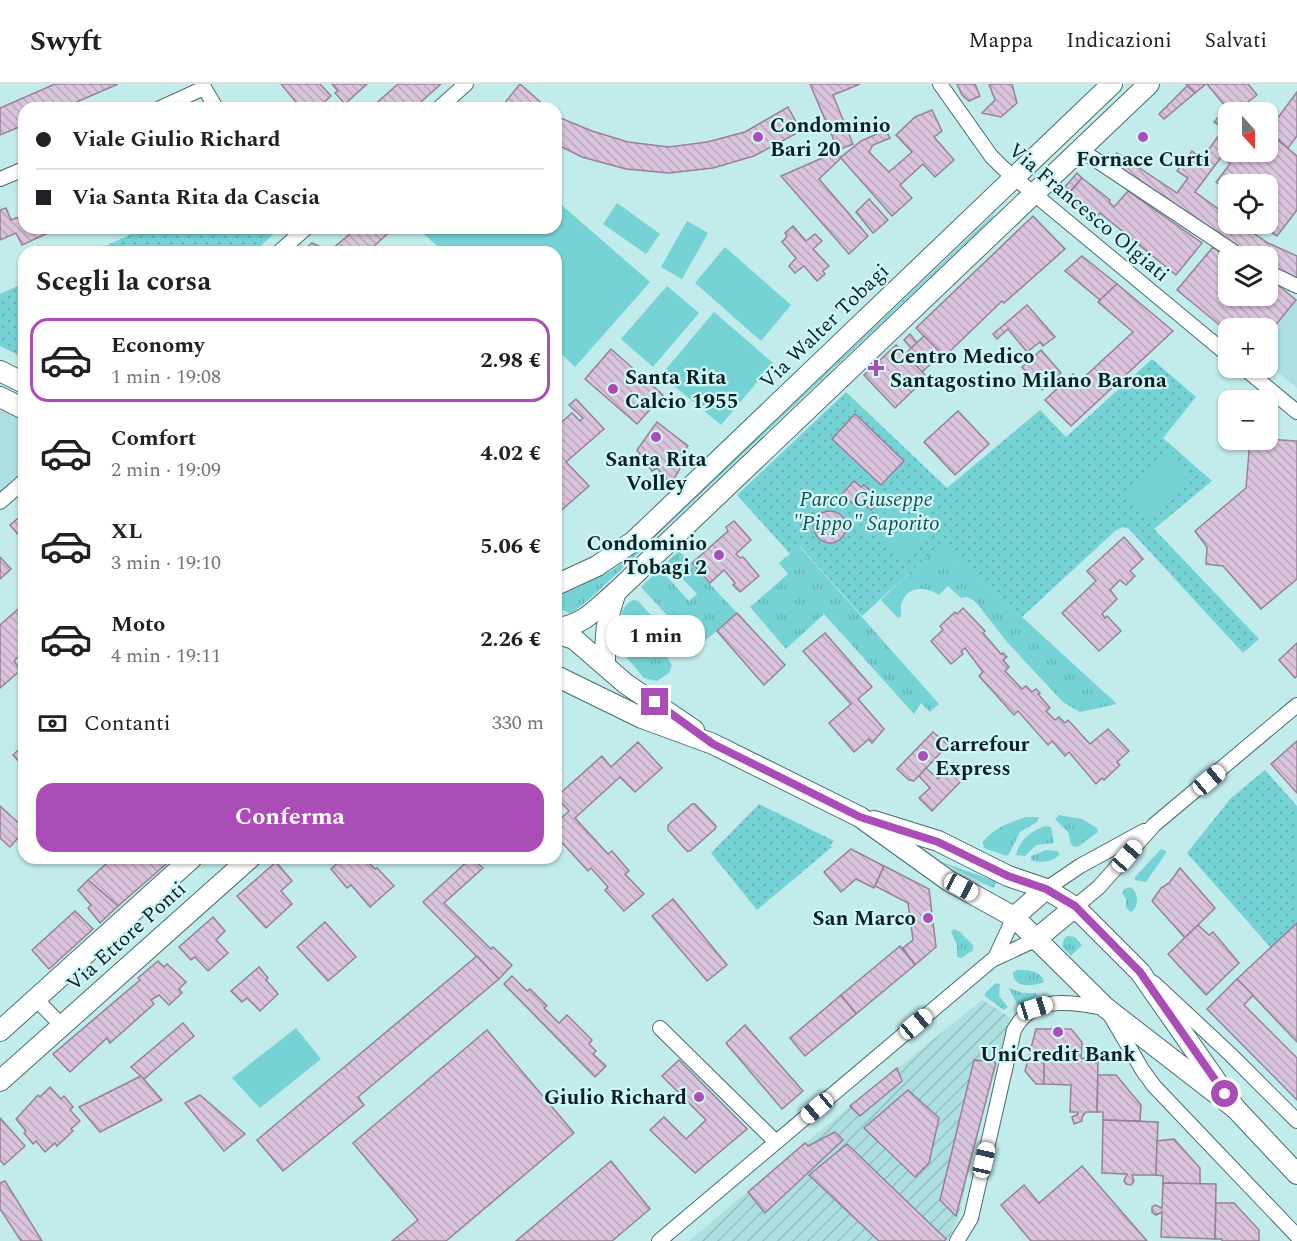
<!DOCTYPE html>
<html lang="it">
<head>
<meta charset="utf-8">
<style>
  :root { --surface:#fff; --page:#f2f2f2; --text:#202124; --muted:#757577; --line:#e0e0e0; --accent:#ab4db6 }
  body { margin:0; font-family:Spectral,serif; background:var(--page); color:var(--text); height:100vh; display:flex; flex-direction:column; font-size:22px; white-space:nowrap }
  * { box-sizing:border-box; margin:0 }
  p { font-size:20px; color:var(--muted) }
  .icon { flex:none; width:33px; height:33px; fill:none; stroke:currentColor; stroke-width:2; stroke-linecap:round; stroke-linejoin:round }
  .map { position:relative; flex:1; overflow:hidden }
  .side { position:absolute; left:18px; top:162px; width:544px; height:618px; display:flex; flex-direction:column; background:var(--surface); border-radius:18px; box-shadow:0 2px 4px #0004 }
  .side>* { flex:none }
  .banner { position:absolute; left:18px; top:18px; width:544px; height:132px; border-radius:18px; box-shadow:0 2px 4px #0004; display:grid; align-content:center; height:132px; padding:0 18px; background:var(--surface) }
  .needle { width:39px; rotate:159deg }
  .fabs { position:absolute; left:1218px; top:18px; display:grid; gap:12px }
  .fabs a { display:grid; place-items:center; width:60px; height:60px; border-radius:12px; background:var(--surface); box-shadow:0 2px 4px #0004; font-size:30px }
  .end { position:absolute; width:27px; height:27px; margin:-14px; border:8px solid #ab4db6; background:#fff; box-shadow:0 0 0 3px #fff }
  .from { border-radius:50% }
  .bubble { position:absolute; height:42px; border-radius:18px; background:var(--surface); box-shadow:0 2px 4px #0004; font-size:20px; font-weight:700; line-height:42px; text-align:center }
  .car { position:absolute; width:18px; height:36px; margin:-18px -9px; border-radius:8px; box-shadow:0 0 4px 2px #0007; background:linear-gradient(#fff 24%,#345 0 40%,#fff 0 76%,#345 0 86%,#fff 0) }
  .banner b { display:flex; align-items:center; gap:21px; height:57px; font-size:22px }
  .banner b+b { border-top:2px solid var(--line) }
  .banner i { width:15px; height:15px; background:var(--text) }
  ul { padding:0; list-style:none }
  li { display:flex; align-items:center; gap:18px; height:84px; margin:0 12px 9px; padding:0 6px; border:3px solid transparent; border-radius:18px }
  li div { flex:1 }
  li b { display:block; font-size:22px }
  li em { font-style:normal; font-weight:700 }
  li.selected { border-color:var(--accent) }
  li>.icon { width:54px; height:54px; stroke-width:1.5 }
  h2 { padding:0 18px; font-size:27px; line-height:72px }
  .pay { display:flex; align-items:center; gap:15px; height:66px; padding:0 18px; font-size:22px }
  .pay p { margin-inline-start:auto }
  .cta { display:flex; gap:12px; margin-top:auto; padding:12px 18px }
  .cta a { flex:1; height:69px; border-radius:18px; background:var(--accent); color:#fff; font-size:24px; font-weight:700; line-height:69px; text-align:center }
  header { display:flex; align-items:center; gap:36px; box-sizing:border-box; height:84px; padding:0 30px; background:var(--surface); border-bottom:2px solid var(--line) }
  header strong { font-size:28px }
  nav { display:flex; gap:33px; margin-inline-start:auto; font-size:21px }
  .map>svg:first-child { display:block }
</style>
</head>
<body>
<header>
<strong>Swyft</strong>
<nav><a>Mappa</a><a>Indicazioni</a><a>Salvati</a></nav>
</header>
<div class="map">
<svg width="1297" height="1157" viewBox="0 0 1297 1157">
  <defs>
    <pattern id="industrial-furrows" width="10" height="10" patternUnits="userSpaceOnUse" patternTransform="scale(1.5)"><rect width="10" height="10" fill="#addfe1"/><path d="M-1 1l2-2M0 10L10 0M9 11l2-2" fill="none" stroke="#94bfc1"/></pattern>
    <pattern id="grass-tufts" width="24" height="20" patternUnits="userSpaceOnUse" patternTransform="scale(1.5)"><rect width="24" height="20" fill="#75d2d5"/><path d="M3 7l-1-3M5 7V3M7 7l1-3M15 17l-1-3M17 17v-4M19 17l1-3" fill="none" stroke="#64b4b6"/></pattern>
    <pattern id="park-dots" width="8" height="8" patternUnits="userSpaceOnUse" patternTransform="scale(1.5)"><rect width="8" height="8" fill="#75d2d5"/><path d="M2 2h.1M6 6h.1" fill="none" stroke="#64b4b6" stroke-width="1.8" stroke-linecap="round"/></pattern>
    <pattern id="building-back-hatch" width="6" height="6" patternUnits="userSpaceOnUse" patternTransform="scale(1.5)"><rect width="6" height="6" fill="#dac3dc"/><path d="M-1 5l2 2M0 0l6 6M5-1l2 2" fill="none" stroke="#baa7bc"/></pattern>
  </defs>
  <rect width="100%" height="100%" fill="#c2ebec"/>
  <g fill="#addfe1">
    <polygon points="1213,163 1228,175 1228,212 1268,212 1268,193 1297,217 1297,304 1268,279 1268,244 1228,244 1228,248 1177,206"/>
    <polygon points="0,319 24,330 24,389 0,410"/>
  </g>
  <polygon fill="url(#industrial-furrows)" points="982,916 1010,933 982,1033 958,1134 948,1157 689,1157 805,1059"/>
  <g fill="url(#grass-tufts)">
    <polygon points="993,131 994,132 594,511 571,530 557,523 557,513 611,487 640,465"/>
    <path d="M 941,459 L 1117,620 L 1080,628 L 1063,618 L 1007,558 L 975,517 L 967,513 L 961,514 L 948,502 L 939,511 C 927,503 908,501 902,518 C 900,522 901,528 901,533 L 898,534 L 881,516 Z"/>
    <polygon points="799,462 939,620 930,628 921,619 914,630 824,530 786,565 750,523 788,490 779,479"/>
    <polygon points="679,467 737,529 697,564 641,503 660,485 689,517 697,510 667,478"/>
    <path d="M 633,516 L 638,517 L 676,559 L 676,564 L 672,566 L 645,549 L 622,547 C 617,536 623,520 633,516 Z"/>
    <polygon points="627,562 643,569 667,573 672,581 669,589 657,597 644,594 622,568 623,564"/>
    <polygon points="1059,731 1082,735 1097,744 1098,748 1079,762 1074,763 1071,760 1068,748 1055,735"/>
    <path d="M 1026,733 L 1039,733 L 1037,738 L 1020,748 L 1009,770 L 1006,772 L 984,764 L 983,758 C 995,743 1009,739 1026,733 Z"/>
    <path d="M 1045,742 L 1051,743 L 1054,759 L 1036,761 L 1025,772 L 1016,771 C 1020,755 1031,747 1045,742 Z"/>
    <polygon points="1161,765 1166,767 1166,769 1146,798 1135,796 1135,793"/>
    <path d="M 1046,766 L 1057,767 L 1060,770 C 1054,778 1040,780 1031,776 L 1031,772 Z"/>
    <polygon points="941,778 942,778 997,798 993,804"/>
    <path d="M 1130,803 L 1134,806 C 1139,814 1138,823 1131,828 L 1126,824 L 1126,815 L 1122,809 L 1124,805 Z"/>
    <polygon points="954,845 960,848 973,861 973,866 962,874 957,873 957,861 951,848"/>
    <polygon points="1067,852 1075,853 1082,861 1071,872 1062,862 1064,855"/>
    <path d="M 1018,886 C 1028,886 1041,886 1044,898 C 1033,903 1012,904 1013,888 Z"/>
    <polygon points="996,899 1000,900 999,912 1008,923 1004,926 985,912 985,909"/>
    <polygon points="1009,904 1023,909 1036,909 1038,912 1018,922"/>
  </g>
  <g fill="url(#park-dots)">
    <polygon points="144,144 280,144 254,168 93,168"/>
    <polygon points="24,199 24,274 0,262 0,210"/>
    <polygon points="1152,275 1196,313 1163,354 1212,397 1154,445 1259,555 1243,569 1129,445 1123,443 1115,447 1022,533 941,460 862,532 800,462 790,470 737,411 846,308 947,404 1040,326 1066,353"/>
    <polygon points="1265,686 1297,722 1297,839 1271,864 1187,769 1231,714"/>
    <polygon points="759,720 834,757 830,761 832,763 757,826 711,769"/>
  </g>
  <g fill="#75d2d5">
    <polygon points="557,117 650,198 575,283 557,266 556,168 444,168 417,144 556,144"/>
    <polygon points="617,119 660,150 646,170 603,140"/>
    <polygon points="687,137 708,149 682,195 661,183"/>
    <polygon points="725,163 791,221 761,257 695,199"/>
    <polygon points="667,202 699,229 653,283 621,255"/>
    <polygon points="714,228 773,279 721,341 661,291"/>
    <polygon points="1166,367 1190,388 1151,433 1127,412"/>
    <polygon points="892,422 925,454 904,475 872,443"/>
    <polygon points="296,944 321,975 260,1024 232,994"/>
  </g>
  <g fill="url(#building-back-hatch)" stroke="#968198" stroke-width="1.5">
    <polygon points="55,0 118,0 63,24 24,24 24,41 0,51 0,24"/>
    <polygon points="281,0 320,0 331,12 318,24 301,24"/>
    <polygon points="332,0 367,0 345,20 335,9 338,7"/>
    <polygon points="398,0 441,0 414,24 371,24"/>
    <polygon points="520,0 547,24 507,24 503,21"/>
    <polygon points="810,0 860,0 833,11 853,60 838,66"/>
    <polygon points="957,0 975,0 980,12 969,17 962,11"/>
    <polygon points="989,0 1012,0 1017,19 1001,33 982,29 995,16"/>
    <polygon points="1186,0 1206,0 1195,9"/>
    <polygon points="1207,0 1248,0 1257,11 1235,28 1230,28"/>
    <polygon points="1187,2 1195,9 1164,35 1159,30"/>
    <polygon points="1297,8 1297,52 1288,64 1268,47"/>
    <polygon points="788,23 801,47 754,72 713,84 669,89 626,85 582,73 556,60 556,32 592,47 628,58 669,63 707,58 745,48"/>
    <polygon points="932,26 942,47 934,53 954,76 935,93 923,80 900,101 912,114 892,132 841,74 819,95 868,152 849,170 781,92 836,68 841,73 861,57 886,46 890,54 873,61 869,68 889,88 912,68 896,51 915,33"/>
    <polygon points="1223,28 1228,33 1228,68 1268,68 1268,48 1297,72 1297,126 1277,152 1258,140 1268,140 1268,100 1228,100 1228,107 1216,98 1230,80 1222,72 1195,108 1228,132 1228,140 1240,140 1268,159 1297,172 1297,194 1268,182 1268,172 1249,172 1108,78 1117,69 1177,109 1188,94 1177,87 1192,67 1202,75 1224,44 1214,38"/>
    <polygon points="1077,89 1082,94 1068,110 1062,106"/>
    <polygon points="1082,94 1110,116 1109,118 1114,123 1128,107 1202,159 1176,191 1100,129 1094,136 1066,113"/>
    <polygon points="869,115 888,136 873,149 856,128"/>
    <polygon points="6,124 11,136 24,131 24,144 59,144 22,161 16,149 0,156 0,126"/>
    <polygon points="1033,132 1065,165 1004,219 1002,217 944,273 916,244"/>
    <polygon points="793,142 806,157 815,150 822,157 813,165 829,182 823,187 825,190 817,197 804,182 795,189 789,182 796,174 782,158 787,152 785,149"/>
    <polygon points="357,144 392,144 393,145 373,163 372,162 370,164 373,168 335,168 332,165"/>
    <polygon points="312,159 319,162 321,168 305,168 304,166"/>
    <polygon points="1213,163 1228,175 1228,212 1268,212 1268,193 1296,216 1274,243 1265,236 1258,244 1228,244 1228,248 1177,206"/>
    <polygon points="1082,172 1117,200 1100,216 1065,187"/>
    <polygon points="1117,200 1173,247 1071,342 1045,316 1073,290 1080,297 1133,248 1098,218"/>
    <polygon points="1027,221 1055,253 1043,262 1040,258 1027,268 1008,245 997,255 993,250"/>
    <polygon points="910,250 917,259 911,264 904,256"/>
    <polygon points="924,252 942,270 922,288 905,270"/>
    <polygon points="896,261 927,293 895,324 864,291"/>
    <polygon points="611,265 663,311 637,340 585,295"/>
    <polygon points="1041,266 1061,289 1042,306 1022,283"/>
    <polygon points="576,315 604,345 566,378 589,402 557,430 556,393 559,391 556,389 556,357 558,356 556,343 572,329 580,337 583,334 569,321"/>
    <polygon points="958,327 989,360 955,391 924,358"/>
    <polygon points="855,330 904,377 881,401 832,355"/>
    <polygon points="657,338 688,362 680,372 685,376 671,400 657,384 652,387 637,366"/>
    <polygon points="1268,355 1297,357 1297,495 1261,525 1223,482 1206,480 1207,463 1195,447 1246,404 1250,356"/>
    <polygon points="854,397 861,403 864,401 880,416 871,426 863,419 858,424 842,410"/>
    <circle cx="830" cy="443" r="16"/>
    <polygon points="24,429 24,457 10,441"/>
    <polygon points="734,437 751,456 736,470 740,474 743,473 759,492 740,508 733,501 735,499 724,486 710,499 692,479 728,447 726,443"/>
    <polygon points="1124,453 1143,475 1130,487 1135,492 1126,501 1120,496 1110,506 1117,515 1102,530 1105,534 1107,532 1121,547 1099,567 1062,529 1096,497 1087,487"/>
    <polygon points="0,473 11,485 0,495"/>
    <polygon points="24,520 24,567 14,577 21,586 0,604 0,541"/>
    <polygon points="963,524 985,547 983,549 1001,570 1003,569 1007,573 1003,576 1009,583 1005,587 1022,605 1026,602 1032,608 1036,605 1040,609 1038,610 1050,624 1046,627 1055,636 1059,633 1065,639 1068,636 1090,660 1108,645 1129,667 1117,678 1120,681 1104,696 1102,694 1096,700 1069,668 1065,672 1052,657 1048,661 1018,627 1014,631 979,592 983,588 965,564 961,568 963,570 951,580 931,557 943,546 940,542 955,528 957,530"/>
    <polygon points="737,529 785,581 764,601 717,547"/>
    <polygon points="825,549 872,603 858,615 884,645 872,659 869,655 854,668 829,639 851,620 803,567"/>
    <polygon points="1297,559 1297,592 1295,594 1279,576"/>
    <polygon points="933,648 948,661 914,697 909,696 897,685"/>
    <polygon points="1297,657 1297,709 1271,680"/>
    <polygon points="638,658 662,684 635,708 620,693 575,734 608,770 612,767 629,787 625,790 644,810 624,827 605,806 608,803 591,784 588,787 556,752 556,739 569,727 556,713 602,672 611,683"/>
    <polygon points="24,661 24,683 13,671"/>
    <polygon points="953,679 966,692 932,727 919,714 930,704 919,692 926,684 938,695"/>
    <polygon points="692,720 695,720 716,742 715,745 690,767 687,767 668,746 668,741"/>
    <polygon points="0,722 24,744 24,747 10,763 0,754"/>
    <polygon points="851,765 884,782 874,804 856,795 841,808 824,788"/>
    <polygon points="113,774 173,774 118,822 88,796"/>
    <polygon points="343,774 364,774 375,785 377,784 394,802 370,823 351,801 347,804 331,785"/>
    <polygon points="471,774 483,784 444,819 491,865 493,863 512,881 499,895 423,818"/>
    <polygon points="276,778 292,797 281,807 292,820 266,844 237,812"/>
    <polygon points="884,782 929,805 936,863 915,881 903,864 913,856 908,819 875,802"/>
    <polygon points="1180,784 1215,824 1185,854 1152,817 1161,804 1169,799"/>
    <polygon points="88,796 118,822 100,839 88,824 91,821 78,806"/>
    <polygon points="673,815 727,881 707,897 652,832"/>
    <polygon points="75,827 93,845 49,885 32,866"/>
    <polygon points="213,833 225,847 216,856 228,869 208,887 195,873 191,876 179,863"/>
    <polygon points="325,838 356,873 328,897 297,863"/>
    <polygon points="1297,839 1297,958 1237,895"/>
    <polygon points="1198,841 1209,851 1213,848 1239,879 1206,911 1168,870"/>
    <polygon points="900,862 915,881 856,930 841,911"/>
    <polygon points="477,872 499,895 358,1013 364,1021 283,1087 257,1056"/>
    <polygon points="158,877 164,883 167,880 186,898 179,905 182,909 169,921 159,911 151,916 154,920 110,959 107,954 70,988 53,970 140,896 138,894"/>
    <polygon points="259,883 268,894 266,896 278,910 260,927 247,914 242,918 231,907"/>
    <polygon points="512,892 527,907 530,905 547,922 544,924 559,939 567,931 592,956 589,960 596,967 593,970 606,982 595,993 504,900"/>
    <polygon points="1237,895 1253,911 1244,921 1297,974 1297,1016 1207,925"/>
    <polygon points="841,911 856,930 805,972 790,954"/>
    <polygon points="183,939 194,952 144,995 131,983"/>
    <polygon points="745,941 803,1007 782,1025 726,959"/>
    <polygon points="1036,945 1071,945 1082,958 1081,974 1044,973 1044,1000 1036,1000 1025,987"/>
    <polygon points="487,946 574,1049 446,1157 392,1157 418,1136 353,1059"/>
    <polygon points="1044,973 1098,975 1097,1028 1086,1028 1082,1033 1082,1037 1074,1040 1072,1033 1078,1030 1078,1028 1070,1028 1071,1001 1044,1000"/>
    <polygon points="679,976 747,1045 695,1089 650,1046 664,1033 686,1055 706,1036 662,992"/>
    <polygon points="974,976 996,978 956,1132 940,1116"/>
    <polygon points="897,984 902,997 860,1032 850,1022"/>
    <polygon points="1098,991 1116,991 1141,1021 1140,1037 1103,1036 1103,1028 1097,1028"/>
    <polygon points="141,992 162,1016 100,1048 79,1023"/>
    <polygon points="50,1003 61,1015 64,1012 73,1023 70,1026 80,1037 71,1045 73,1047 57,1062 55,1059 45,1068 36,1057 33,1060 24,1049 26,1047 16,1035 38,1011 40,1013"/>
    <polygon points="908,1006 939,1034 929,1079 915,1093 864,1044"/>
    <polygon points="200,1011 245,1050 224,1067 185,1019"/>
    <polygon points="0,1034 25,1062 4,1081 0,1076"/>
    <polygon points="1103,1036 1158,1038 1156,1091 1132,1091 1134,1097 1131,1101 1126,1100 1124,1097 1127,1090 1102,1089"/>
    <polygon points="835,1048 843,1056 765,1129 748,1108 805,1059 808,1062"/>
    <polygon points="1174,1055 1200,1084 1200,1100 1163,1099 1163,1092 1156,1091 1157,1057"/>
    <polygon points="847,1060 946,1155 944,1157 879,1157 809,1091"/>
    <polygon points="611,1077 650,1125 612,1157 516,1157"/>
    <polygon points="1082,1082 1147,1157 1031,1157 1001,1121 1024,1101 1039,1119"/>
    <polygon points="5,1097 42,1157 21,1157 0,1125 0,1099"/>
    <polygon points="1163,1099 1216,1100 1215,1155 1161,1153 1162,1128 1156,1131 1152,1128 1152,1123 1155,1121 1162,1124"/>
    <polygon points="1216,1119 1234,1119 1259,1146 1259,1157 1222,1157 1222,1155 1215,1155"/>
  </g>
  <g fill="none" stroke-linecap="round" stroke-linejoin="round">
    <g stroke="#476d6e" stroke-width="16">
      <g id="street">
        <polyline points="202,0 216,24"/>
        <polyline points="940,0 991,72 1003,84 1228,271"/>
        <polyline points="160,24 204,4"/>
        <polyline points="439,24 466,0"/>
        <polyline points="1081,66 1240,172"/>
        <polyline points="0,95 24,85"/>
        <polyline points="279,168 306,144"/>
        <polyline points="1268,188 1297,202"/>
        <polyline points="1244,284 1297,328"/>
        <polyline points="0,418 24,397"/>
        <polyline points="1046,805 1080,782 1144,747"/>
        <polyline points="1075,823 1099,803 1154,741 1297,621"/>
        <polyline points="995,874 1014,833"/>
        <polyline points="1154,899 1231,971 1297,1037"/>
        <polyline points="36,915 62,942"/>
        <polyline points="660,944 776,1058"/>
        <polyline points="659,1157 992,876 1035,856"/>
        <path d="M 957,1157 L 971,1134 L 1014,946 C 1034,909 1071,919 1106,924 L 1143,987 L 1154,1002 L 1297,1152"/>
      </g>
    </g>
    <g stroke="#476d6e" stroke-width="22">
      <g id="secondary">
        <polyline points="0,287 24,299"/>
        <polyline points="0,313 24,325"/>
        <polyline points="556,501 597,482 634,457 1112,0"/>
        <path d="M 556,544 C 583,542 596,525 616,508 L 1149,0"/>
        <polyline points="556,549 574,555 626,600 694,646"/>
        <path d="M 605,581 C 605,553 606,535 616,508"/>
        <polyline points="556,592 642,634 713,660 860,733 949,797 1014,833 1106,924 1235,1024"/>
        <polyline points="874,737 938,757 1008,792 1046,805 1075,823 1140,888 1235,1024 1297,1090"/>
        <polyline points="1014,833 1046,805"/>
        <polyline points="1035,856 1075,823"/>
        <polyline points="0,947 192,774"/>
        <polyline points="0,997 250,774"/>
      </g>
    </g>
    <use href="#street" stroke="#fff" stroke-width="14"/>
    <use href="#secondary" stroke="#fff" stroke-width="20"/>
  </g>
  <g fill="none" stroke-linecap="round" stroke-linejoin="round">
    <polyline stroke="#ab4db6" stroke-width="8" points="655,618 713,660 860,733 938,758 1008,792 1046,805 1075,822 1140,888 1225,1010"/>
  </g>
  <g fill="#ab4db6" stroke="#cff8fa" stroke-width="2">
    <circle cx="758" cy="53" r="6"/>
    <circle cx="1143" cy="53" r="6"/>
    <path d="M873 275h6v6h6v6h-6v6h-6v-6h-6v-6h6z"/>
    <circle cx="613" cy="305" r="6"/>
    <circle cx="656" cy="353" r="6"/>
    <circle cx="719" cy="471" r="6"/>
    <circle cx="923" cy="672" r="6"/>
    <circle cx="928" cy="834" r="6"/>
    <circle cx="1058" cy="948" r="6"/>
    <circle cx="699" cy="1013" r="6"/>
  </g>
  <g text-anchor="middle" stroke-width="4.5" stroke-linejoin="round" paint-order="stroke">
    <g font-size="21" font-weight="bold" fill="#0f1f1f" stroke="#cff8fa" text-anchor="start">
      <text x="770" y="48">Condominio<tspan x="770" dy="24">Bari 20</tspan></text>
      <text x="1143" y="82" text-anchor="middle">Fornace Curti</text>
      <text x="890" y="279">Centro Medico<tspan x="890" dy="24">Santagostino Milano Barona</tspan></text>
      <text x="625" y="300">Santa Rita<tspan x="625" dy="24">Calcio 1955</tspan></text>
      <text x="656" y="382" text-anchor="middle">Santa Rita<tspan x="656" dy="24">Volley</tspan></text>
      <text x="707" y="466" text-anchor="end">Condominio<tspan x="707" dy="24">Tobagi 2</tspan></text>
      <text x="935" y="667">Carrefour<tspan x="935" dy="24">Express</tspan></text>
      <text x="916" y="841" text-anchor="end">San Marco</text>
      <text x="1058" y="977" text-anchor="middle">UniCredit Bank</text>
      <text x="687" y="1020" text-anchor="end">Giulio Richard</text>
    </g>
    <g font-size="21" fill="#0f1f1f" stroke="#cff8fa">
      <text transform="translate(1089 128) rotate(40)" y="7">Via Francesco Olgiati</text>
      <text transform="translate(824 242) rotate(-44)" y="7">Via Walter Tobagi</text>
      <text transform="translate(126 852) rotate(-42)" y="7">Via Ettore Ponti</text>
    </g>
    <g font-size="21" font-style="italic" fill="#1e4c4d" stroke="#cff8fa">
      <text x="866" y="422">Parco Giuseppe<tspan x="866" dy="24">"Pippo" Saporito</tspan></text>
    </g>
  </g>
</svg>
<div class="fabs">
<a><svg class="needle" viewBox="-14 -14 28 28"><path d="M0-13l5 13h-10z" fill="#e53935"/><path d="M0 13l5-13h-10z" fill="#757577"/></svg></a>
<a><svg class="icon" aria-label="locate" viewBox="0 0 24 24"><circle cx="12" cy="12" r="6"/><path d="M12 2v4M12 18v4M2 12h4M18 12h4"/></svg></a>
<a><svg class="icon" aria-label="layers" viewBox="0 0 24 24"><path d="M12 4l9 5-9 5-9-5zM3 14l9 5 9-5"/></svg></a>
<a>+</a>
<a>−</a>
</div>
<i class="end from" style="left:1225px;top:1010px"></i>
<i class="end" style="left:655px;top:618px"></i>
<div class="bubble" style="left:606px;top:531px;width:99px">1 min</div>
<i class="car" style="left:1209px;top:696px;rotate:50deg"></i>
<i class="car" style="left:1127px;top:772px;rotate:41deg"></i>
<i class="car" style="left:961px;top:803px;rotate:118deg"></i>
<i class="car" style="left:1035px;top:924px;rotate:73deg"></i>
<i class="car" style="left:916px;top:940px;rotate:50deg"></i>
<i class="car" style="left:817px;top:1024px;rotate:230deg"></i>
<i class="car" style="left:984px;top:1076px;rotate:13deg"></i>
<div class="banner">
<b><i class="from"></i>Viale Giulio Richard</b>
<b><i></i>Via Santa Rita da Cascia</b>
</div>
<section class="side">
<h2>Scegli la corsa</h2>
<ul>
<li class="selected"><svg class="icon" aria-label="car" viewBox="0 0 24 24"><path d="M5 17H2v-5l4-1 3-4h7l3 4 3 1v5h-3M9 17h6M6 11h13"/><circle cx="7" cy="17" r="2"/><circle cx="17" cy="17" r="2"/></svg><div><b>Economy</b><p>1 min · 19:08</p></div><em>2.98 €</em></li>
<li><svg class="icon" aria-label="car" viewBox="0 0 24 24"><path d="M5 17H2v-5l4-1 3-4h7l3 4 3 1v5h-3M9 17h6M6 11h13"/><circle cx="7" cy="17" r="2"/><circle cx="17" cy="17" r="2"/></svg><div><b>Comfort</b><p>2 min · 19:09</p></div><em>4.02 €</em></li>
<li><svg class="icon" aria-label="car" viewBox="0 0 24 24"><path d="M5 17H2v-5l4-1 3-4h7l3 4 3 1v5h-3M9 17h6M6 11h13"/><circle cx="7" cy="17" r="2"/><circle cx="17" cy="17" r="2"/></svg><div><b>XL</b><p>3 min · 19:10</p></div><em>5.06 €</em></li>
<li><svg class="icon" aria-label="car" viewBox="0 0 24 24"><path d="M5 17H2v-5l4-1 3-4h7l3 4 3 1v5h-3M9 17h6M6 11h13"/><circle cx="7" cy="17" r="2"/><circle cx="17" cy="17" r="2"/></svg><div><b>Moto</b><p>4 min · 19:11</p></div><em>2.26 €</em></li>
</ul>
<div class="pay"><svg class="icon" aria-label="cash" viewBox="0 0 24 24"><path d="M3 7h18v10H3z"/><circle cx="12" cy="12" r="2"/></svg>Contanti<p>330 m</p></div>
<div class="cta"><a>Conferma</a></div>
</section>
</div>
</body>
</html>
